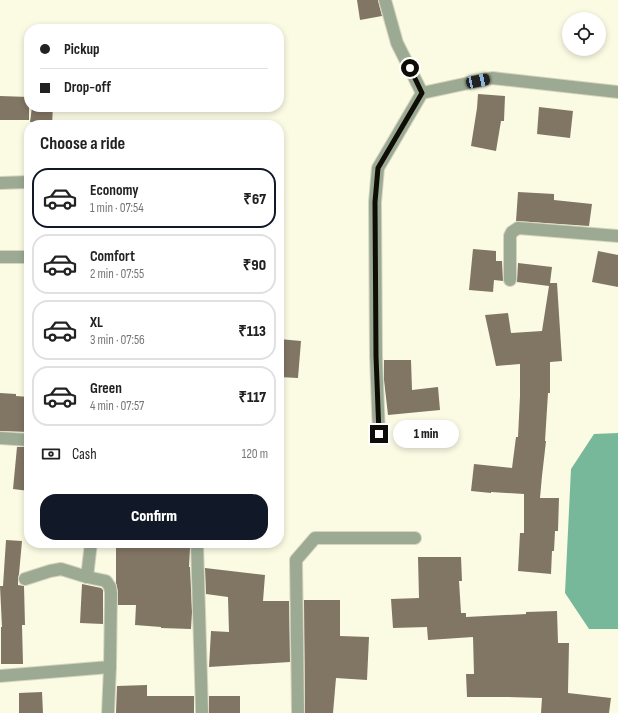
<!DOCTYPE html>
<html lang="en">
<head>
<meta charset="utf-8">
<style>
  :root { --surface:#fff; --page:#f6f6f6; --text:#222; --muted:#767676; --line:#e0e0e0; --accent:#111827 }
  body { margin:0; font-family:"Sofia Sans Condensed",sans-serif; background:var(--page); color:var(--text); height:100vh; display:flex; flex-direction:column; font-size:15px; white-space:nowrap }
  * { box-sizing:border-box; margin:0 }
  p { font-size:13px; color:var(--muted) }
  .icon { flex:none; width:22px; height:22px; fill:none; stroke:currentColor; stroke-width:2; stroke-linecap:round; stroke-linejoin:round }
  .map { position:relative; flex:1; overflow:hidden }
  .side { position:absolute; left:24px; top:120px; width:260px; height:428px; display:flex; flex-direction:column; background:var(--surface); border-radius:16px; box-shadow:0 2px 6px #0003 }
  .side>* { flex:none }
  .hud { position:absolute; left:24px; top:24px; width:260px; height:88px; border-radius:16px; box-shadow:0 2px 6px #0003; display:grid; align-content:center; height:88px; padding:0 16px; background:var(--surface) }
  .tools { position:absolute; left:562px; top:12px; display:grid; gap:8px }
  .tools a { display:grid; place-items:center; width:44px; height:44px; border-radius:50%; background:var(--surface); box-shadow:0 2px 6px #0003; font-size:20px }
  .end { position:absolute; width:18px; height:18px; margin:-9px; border:5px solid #0e0e07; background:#fff; box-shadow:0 0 0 2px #fff }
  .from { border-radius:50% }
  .bubble { position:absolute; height:28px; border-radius:14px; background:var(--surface); box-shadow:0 2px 6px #0003; font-size:13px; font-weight:800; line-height:28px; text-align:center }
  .car { position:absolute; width:12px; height:24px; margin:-12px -6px; border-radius:5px; box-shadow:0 0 3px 1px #0007; background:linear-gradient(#222 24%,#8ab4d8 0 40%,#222 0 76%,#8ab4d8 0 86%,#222 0) }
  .hud b { display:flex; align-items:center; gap:14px; height:38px; font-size:15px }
  .hud b+b { border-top:1px solid var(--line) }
  .hud i { width:10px; height:10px; background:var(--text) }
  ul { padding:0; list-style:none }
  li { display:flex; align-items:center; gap:12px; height:60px; margin:0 8px 6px; padding:0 8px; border:2px solid var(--line); border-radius:16px }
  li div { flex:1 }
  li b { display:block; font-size:15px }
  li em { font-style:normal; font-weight:800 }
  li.on { border-color:var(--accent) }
  li>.icon { width:36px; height:36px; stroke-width:1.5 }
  h2 { padding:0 16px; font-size:18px; line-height:48px }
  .pay { display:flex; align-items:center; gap:10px; height:44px; padding:0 16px; font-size:15px }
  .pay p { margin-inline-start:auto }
  .button { display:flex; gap:8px; margin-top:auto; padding:8px 16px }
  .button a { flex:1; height:46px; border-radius:16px; background:var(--accent); color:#fff; font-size:16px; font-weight:800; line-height:46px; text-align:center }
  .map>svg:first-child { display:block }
</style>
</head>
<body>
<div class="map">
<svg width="618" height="713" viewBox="0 0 618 713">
  <rect width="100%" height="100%" fill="#fbfbe4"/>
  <polygon fill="#77b89a" points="618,433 618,629 589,629 565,593 571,469 594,434"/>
  <g fill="#817564">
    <polygon points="357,0 378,0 382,16 360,20"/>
    <polygon points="478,94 505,96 504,121 501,121 496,151 471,146 477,108"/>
    <polygon points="0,96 29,97 29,120 0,120"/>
    <polygon points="32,107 53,107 52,124 30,122"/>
    <polygon points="539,107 573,111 570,138 537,134"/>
    <polygon points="518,192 554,194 554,200 592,204 589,226 516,221"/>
    <polygon points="473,249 496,251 496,261 502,261 503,281 494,280 493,292 469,290"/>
    <polygon points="598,251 618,255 618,287 592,282"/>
    <polygon points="518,263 552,267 550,283 557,283 562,361 550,362 550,393 548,393 545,441 546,441 542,476 540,498 559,498 558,531 555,531 554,551 552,551 551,574 518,571 520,533 524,533 524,494 491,492 491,493 471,491 474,464 512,468 516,437 518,437 520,396 520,364 496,366 485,315 508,313 511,333 542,331 549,286 517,282"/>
    <polygon points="279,339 301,341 298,378 279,377"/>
    <polygon points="384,360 411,360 412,390 438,387 440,410 388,415 384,380"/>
    <polygon points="0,393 16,394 16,396 29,397 29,432 0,431"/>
    <polygon points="17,447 29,447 29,491 13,489"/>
    <polygon points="6,540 22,541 19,574 18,578 18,585 24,586 25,625 22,625 23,664 1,664 1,627 2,627 0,586 3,586"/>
    <polygon points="116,543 132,543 190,548 189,567 190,567 192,612 191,629 161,628 161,627 135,625 136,605 118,605 118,592 116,583"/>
    <polygon points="418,557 461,557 462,581 459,581 461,613 466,613 466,617 526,614 526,612 557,611 558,643 569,643 568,693 611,698 609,713 541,713 542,698 508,697 467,697 466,674 474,674 473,637 428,640 427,627 393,628 391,599 419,598"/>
    <polygon points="205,568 265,575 263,601 289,601 290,662 209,667 211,631 229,632 228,597 206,594"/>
    <polygon points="82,584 101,588 103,590 103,624 80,623"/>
    <polygon points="304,600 340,600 340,636 369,637 367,680 336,678 333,713 305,713"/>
    <polygon points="147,685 147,696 194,696 194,713 116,713 117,686"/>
    <polygon points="42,692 43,713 19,713 19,693"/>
    <rect x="209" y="696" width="31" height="17"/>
  </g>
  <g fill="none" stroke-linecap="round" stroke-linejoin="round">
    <g stroke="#d5d5c1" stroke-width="14">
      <g id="minor">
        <polyline points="422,93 492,78 618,92"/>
        <polyline points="0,183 29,182"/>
        <polyline points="0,257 29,257"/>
        <polyline points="510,280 510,236 512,232 518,228 618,236"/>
        <polyline points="379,435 376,356 375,202 378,168 422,93 397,43 385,0"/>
        <polyline points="0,438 29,440"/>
        <polyline points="197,543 202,713"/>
        <polyline points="87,577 91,543"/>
        <polyline points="25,579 50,571 61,569 87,577 106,581 110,587 111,593 110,667 108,713"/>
        <polyline points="0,676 110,667"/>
        <polyline points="298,713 296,560 315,538 415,538"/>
      </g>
    </g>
    <use href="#minor" stroke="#9caa93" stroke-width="12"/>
  </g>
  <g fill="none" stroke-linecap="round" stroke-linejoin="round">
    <polyline stroke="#0e0e07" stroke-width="5" points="379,434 376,356 375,202 378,168 422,93 410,68"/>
  </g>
</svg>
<div class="tools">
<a><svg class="icon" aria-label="locate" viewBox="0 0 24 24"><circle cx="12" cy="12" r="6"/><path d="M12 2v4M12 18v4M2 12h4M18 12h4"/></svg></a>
</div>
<i class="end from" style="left:410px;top:68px"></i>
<i class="end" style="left:379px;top:434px"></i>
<div class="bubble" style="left:393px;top:420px;width:66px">1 min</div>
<i class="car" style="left:478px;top:81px;rotate:78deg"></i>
<div class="hud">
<b><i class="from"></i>Pickup</b>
<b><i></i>Drop-off</b>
</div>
<section class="side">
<h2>Choose a ride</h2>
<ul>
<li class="on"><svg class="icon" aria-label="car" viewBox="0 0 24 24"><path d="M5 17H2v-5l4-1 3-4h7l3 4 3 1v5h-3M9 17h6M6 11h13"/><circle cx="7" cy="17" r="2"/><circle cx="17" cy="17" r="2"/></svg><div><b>Economy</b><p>1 min · 07:54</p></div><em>₹67</em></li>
<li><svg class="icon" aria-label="car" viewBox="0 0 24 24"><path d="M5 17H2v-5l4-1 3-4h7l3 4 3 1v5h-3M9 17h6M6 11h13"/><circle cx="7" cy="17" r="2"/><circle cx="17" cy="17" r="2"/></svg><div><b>Comfort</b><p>2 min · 07:55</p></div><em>₹90</em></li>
<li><svg class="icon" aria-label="car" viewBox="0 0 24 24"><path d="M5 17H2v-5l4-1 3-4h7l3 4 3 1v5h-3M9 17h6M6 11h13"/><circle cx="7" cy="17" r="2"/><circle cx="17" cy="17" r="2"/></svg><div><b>XL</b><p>3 min · 07:56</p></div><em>₹113</em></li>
<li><svg class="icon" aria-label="car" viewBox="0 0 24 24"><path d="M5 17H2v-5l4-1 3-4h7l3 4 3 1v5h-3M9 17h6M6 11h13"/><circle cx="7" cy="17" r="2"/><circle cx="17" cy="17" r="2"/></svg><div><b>Green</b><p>4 min · 07:57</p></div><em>₹117</em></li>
</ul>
<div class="pay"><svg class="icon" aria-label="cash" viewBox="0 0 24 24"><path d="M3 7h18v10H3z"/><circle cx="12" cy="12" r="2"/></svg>Cash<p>120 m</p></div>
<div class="button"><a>Confirm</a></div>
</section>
</div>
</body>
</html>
